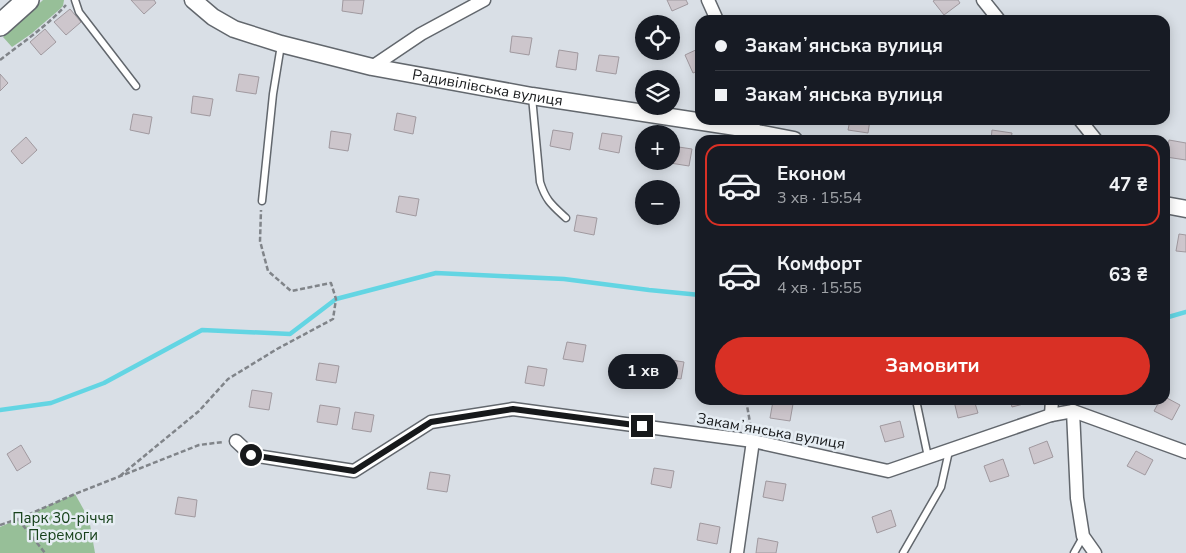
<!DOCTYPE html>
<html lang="uk">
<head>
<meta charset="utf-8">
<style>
  :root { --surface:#171b24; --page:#242831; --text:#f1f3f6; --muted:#9ea1a6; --line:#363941; --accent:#d93025 }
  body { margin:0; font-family:"Nunito Sans",sans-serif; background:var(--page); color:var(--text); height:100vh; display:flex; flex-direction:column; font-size:19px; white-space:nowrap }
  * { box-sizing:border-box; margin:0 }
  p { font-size:16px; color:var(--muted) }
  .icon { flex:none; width:28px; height:28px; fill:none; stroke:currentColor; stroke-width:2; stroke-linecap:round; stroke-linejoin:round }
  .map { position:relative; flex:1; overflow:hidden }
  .side { position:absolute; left:695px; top:135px; width:475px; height:270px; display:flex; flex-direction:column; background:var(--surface); border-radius:15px; box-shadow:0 2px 12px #0003 }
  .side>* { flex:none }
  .banner { position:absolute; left:695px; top:15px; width:475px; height:110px; border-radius:15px; box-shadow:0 2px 12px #0003; display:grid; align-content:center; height:110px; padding:0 20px; background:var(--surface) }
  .controls { position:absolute; left:635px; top:15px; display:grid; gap:10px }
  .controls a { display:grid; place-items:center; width:45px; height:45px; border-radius:50%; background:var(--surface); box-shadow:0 2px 12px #0003; font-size:25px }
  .end { position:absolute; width:22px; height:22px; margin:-11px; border:6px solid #17191b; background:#fff; box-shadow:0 0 0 2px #fff }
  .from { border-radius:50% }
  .bubble { position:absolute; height:35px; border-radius:18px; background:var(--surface); box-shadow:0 2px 12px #0003; font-size:16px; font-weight:700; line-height:35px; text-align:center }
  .banner b { display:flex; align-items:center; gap:18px; height:48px; font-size:19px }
  .banner b+b { border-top:1px solid var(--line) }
  .banner i { width:12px; height:12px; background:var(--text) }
  ul { padding:9px 0 0; list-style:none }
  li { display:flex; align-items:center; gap:15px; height:82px; margin:0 10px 8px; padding:0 10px; border:2px solid transparent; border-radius:15px }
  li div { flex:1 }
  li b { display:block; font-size:19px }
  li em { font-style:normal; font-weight:700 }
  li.current { border-color:var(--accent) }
  li>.icon { width:45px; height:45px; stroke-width:1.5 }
  .action { display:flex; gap:10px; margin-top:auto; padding:10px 20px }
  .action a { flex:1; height:58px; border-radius:30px; background:var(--accent); color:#fff; font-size:20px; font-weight:700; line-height:58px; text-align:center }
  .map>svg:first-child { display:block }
</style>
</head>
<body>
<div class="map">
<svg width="1186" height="553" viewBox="0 0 1186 553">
  <rect width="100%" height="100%" fill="#d9dfe6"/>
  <g fill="#97bf98">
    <polygon points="43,0 64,0 63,6 60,9 31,34 12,47 3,37"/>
    <polygon points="75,494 89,519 95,553 0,553 0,527"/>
  </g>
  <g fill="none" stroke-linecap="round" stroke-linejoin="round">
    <g stroke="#63d5e3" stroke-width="4.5">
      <polyline points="1165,318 1186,312"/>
      <polyline points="0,410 51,403 104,383 202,330 290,334 336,299 436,273 564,279 649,290 700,295"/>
    </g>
  </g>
  <g fill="#cdc6cc" stroke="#a0999f">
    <polygon points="131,0 154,0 156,3 144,14"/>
    <polygon points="343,0 364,0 362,14 342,11"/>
    <polygon points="667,0 686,0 688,4 672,11"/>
    <polygon points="935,0 958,0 960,3 944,15 933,1"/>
    <polygon points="70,9 81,22 66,35 54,22"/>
    <polygon points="655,18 658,24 644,24 644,34 639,25"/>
    <polygon points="45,29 56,42 41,55 30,42"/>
    <polygon points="512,36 532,38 529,55 510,52"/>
    <polygon points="700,48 700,70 693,73 685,55"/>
    <polygon points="559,50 578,53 576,70 556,67"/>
    <polygon points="599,55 619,57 616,74 596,71"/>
    <polygon points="0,74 8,83 0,91"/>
    <polygon points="239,74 259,77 256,94 236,91"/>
    <polygon points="193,96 213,99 210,116 191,113"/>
    <polygon points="397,113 416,117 413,134 394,130"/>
    <polygon points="133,114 152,117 149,134 130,130"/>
    <polygon points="850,120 870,120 868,133 848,130"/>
    <polygon points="553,130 573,133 570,150 550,146"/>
    <polygon points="992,130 1012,133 1011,140 991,140"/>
    <polygon points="331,131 351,134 348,151 329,148"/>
    <polygon points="602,133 622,136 619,153 599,149"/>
    <polygon points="26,137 37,150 22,164 11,151"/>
    <polygon points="1169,140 1186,143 1186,160 1166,157"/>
    <polygon points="672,146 692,149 689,166 670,163 670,161 671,161"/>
    <polygon points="399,196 419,199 416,216 396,212"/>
    <polygon points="577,215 597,218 594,235 574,231"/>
    <polygon points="1179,234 1186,235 1186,252 1176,251"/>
    <polygon points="567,342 586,345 583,362 563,359"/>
    <polygon points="665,359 684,362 681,379 662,376"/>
    <polygon points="319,363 339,366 336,383 316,380"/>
    <polygon points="528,366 547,369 544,386 525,383"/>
    <polygon points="252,390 272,393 269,410 249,407"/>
    <polygon points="1165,397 1180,405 1172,420 1154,411 1160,400 1165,400"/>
    <polygon points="959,400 974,400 978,413 958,418 954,401"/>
    <polygon points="1010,400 1031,400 1031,402 1012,407"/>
    <polygon points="773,401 793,404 790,421 770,418"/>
    <polygon points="320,405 340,408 337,425 317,422"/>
    <polygon points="355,412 374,415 371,432 352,429"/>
    <polygon points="900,421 904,437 885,442 880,426"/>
    <polygon points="1047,441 1053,457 1034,464 1029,448"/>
    <polygon points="21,445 31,462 17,471 7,454"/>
    <polygon points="1136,451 1153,460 1145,475 1127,466"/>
    <polygon points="1003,459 1009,476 990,482 984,466"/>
    <polygon points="654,468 674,471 671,488 651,484"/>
    <polygon points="430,472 450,475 447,492 427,489"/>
    <polygon points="766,481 786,484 783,501 763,497"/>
    <polygon points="178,497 197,500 195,517 175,514"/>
    <polygon points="891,510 896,526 877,533 872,517"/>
    <polygon points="700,523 720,527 717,544 697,540"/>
    <polygon points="758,538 778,542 776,553 756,553"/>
  </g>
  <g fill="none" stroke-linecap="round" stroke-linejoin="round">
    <g stroke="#62676d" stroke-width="9">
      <g id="service">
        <polyline points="75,0 79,12 136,86"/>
        <path d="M 532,97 L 540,182 C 546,201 552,205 566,218"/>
        <polyline points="262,201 273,94 281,45"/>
        <polyline points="916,400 928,457"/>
        <polyline points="903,553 941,487 949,451"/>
        <polyline points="1074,553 1083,537"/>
      </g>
    </g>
    <g stroke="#62676d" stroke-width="15">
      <g id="minor">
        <polyline points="708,0 717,20"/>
        <polyline points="983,0 999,20"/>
        <polyline points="372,67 421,34 484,0"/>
        <polyline points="1080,120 1096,140"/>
        <polyline points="1073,411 1077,498 1083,536 1095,553"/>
        <polyline points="1051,415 1052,400"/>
        <polyline points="236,441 251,455 354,471 431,422 513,409 753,441 888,471 1051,415 1073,411 1186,452"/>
        <polyline points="737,553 753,441"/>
      </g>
    </g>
    <g stroke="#62676d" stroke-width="19">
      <g id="tertiary">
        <path id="s1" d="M 193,0 L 213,17 L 234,29 L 281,44 L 372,67 L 532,96 L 749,129 L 757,133 L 794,140"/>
        <polyline points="1165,205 1186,209"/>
      </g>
    </g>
    <g stroke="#62676d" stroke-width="24">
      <polyline id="primary" points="0,25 28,0"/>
    </g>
    <g stroke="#808489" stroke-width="2.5" stroke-dasharray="5 2.5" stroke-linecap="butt">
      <path d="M 0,60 C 22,43 47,26 66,5"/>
      <polyline points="746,400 751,428"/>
      <polyline points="120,476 199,411 228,379 277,349 333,319 336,299 331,283 291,291 268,271 260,241 261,210"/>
      <polyline points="18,519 45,553"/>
      <polyline points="0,525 18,519 75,494 199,445 223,442"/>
    </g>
    <use href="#service" stroke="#fff" stroke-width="6"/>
    <use href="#minor" stroke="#fff" stroke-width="12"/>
    <use href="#tertiary" stroke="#fff" stroke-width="16"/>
    <use href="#primary" stroke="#fff" stroke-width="21"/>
  </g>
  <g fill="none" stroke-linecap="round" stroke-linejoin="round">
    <polyline stroke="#17191b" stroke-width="6" points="251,455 354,471 431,422 513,409 642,426"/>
  </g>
  <g text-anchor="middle" stroke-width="5" stroke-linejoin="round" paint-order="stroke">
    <g font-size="15" fill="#17191b" stroke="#e6edf3">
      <text dy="5" stroke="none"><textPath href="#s1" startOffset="311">Радивілівська вулиця</textPath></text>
      <text transform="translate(771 431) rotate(10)" y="5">Закамʼянська вулиця</text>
    </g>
    <g font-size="15" fill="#16411a" stroke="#e6edf3">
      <text x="63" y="523">Парк 30-річчя<tspan x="63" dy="17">Перемоги</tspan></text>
    </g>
  </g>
</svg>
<div class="controls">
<a><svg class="icon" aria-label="locate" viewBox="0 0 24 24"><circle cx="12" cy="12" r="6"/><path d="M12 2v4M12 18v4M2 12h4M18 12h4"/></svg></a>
<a><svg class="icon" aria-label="layers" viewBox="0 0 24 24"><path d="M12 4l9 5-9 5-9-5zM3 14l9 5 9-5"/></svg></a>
<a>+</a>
<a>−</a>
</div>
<i class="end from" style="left:251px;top:455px"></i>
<i class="end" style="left:642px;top:426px"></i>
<div class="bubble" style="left:608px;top:354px;width:70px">1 хв</div>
<div class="banner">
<b><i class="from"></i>Закамʼянська вулиця</b>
<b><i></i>Закамʼянська вулиця</b>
</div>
<section class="side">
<ul>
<li class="current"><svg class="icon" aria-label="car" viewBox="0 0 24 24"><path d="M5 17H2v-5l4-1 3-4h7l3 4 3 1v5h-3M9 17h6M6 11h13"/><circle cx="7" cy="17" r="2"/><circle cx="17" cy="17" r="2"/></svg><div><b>Економ</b><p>3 хв · 15:54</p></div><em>47 ₴</em></li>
<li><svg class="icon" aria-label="car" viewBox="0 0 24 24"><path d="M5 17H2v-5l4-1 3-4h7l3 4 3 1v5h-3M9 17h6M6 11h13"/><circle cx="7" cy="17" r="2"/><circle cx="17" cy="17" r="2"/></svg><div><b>Комфорт</b><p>4 хв · 15:55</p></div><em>63 ₴</em></li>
</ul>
<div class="action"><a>Замовити</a></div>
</section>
</div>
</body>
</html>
